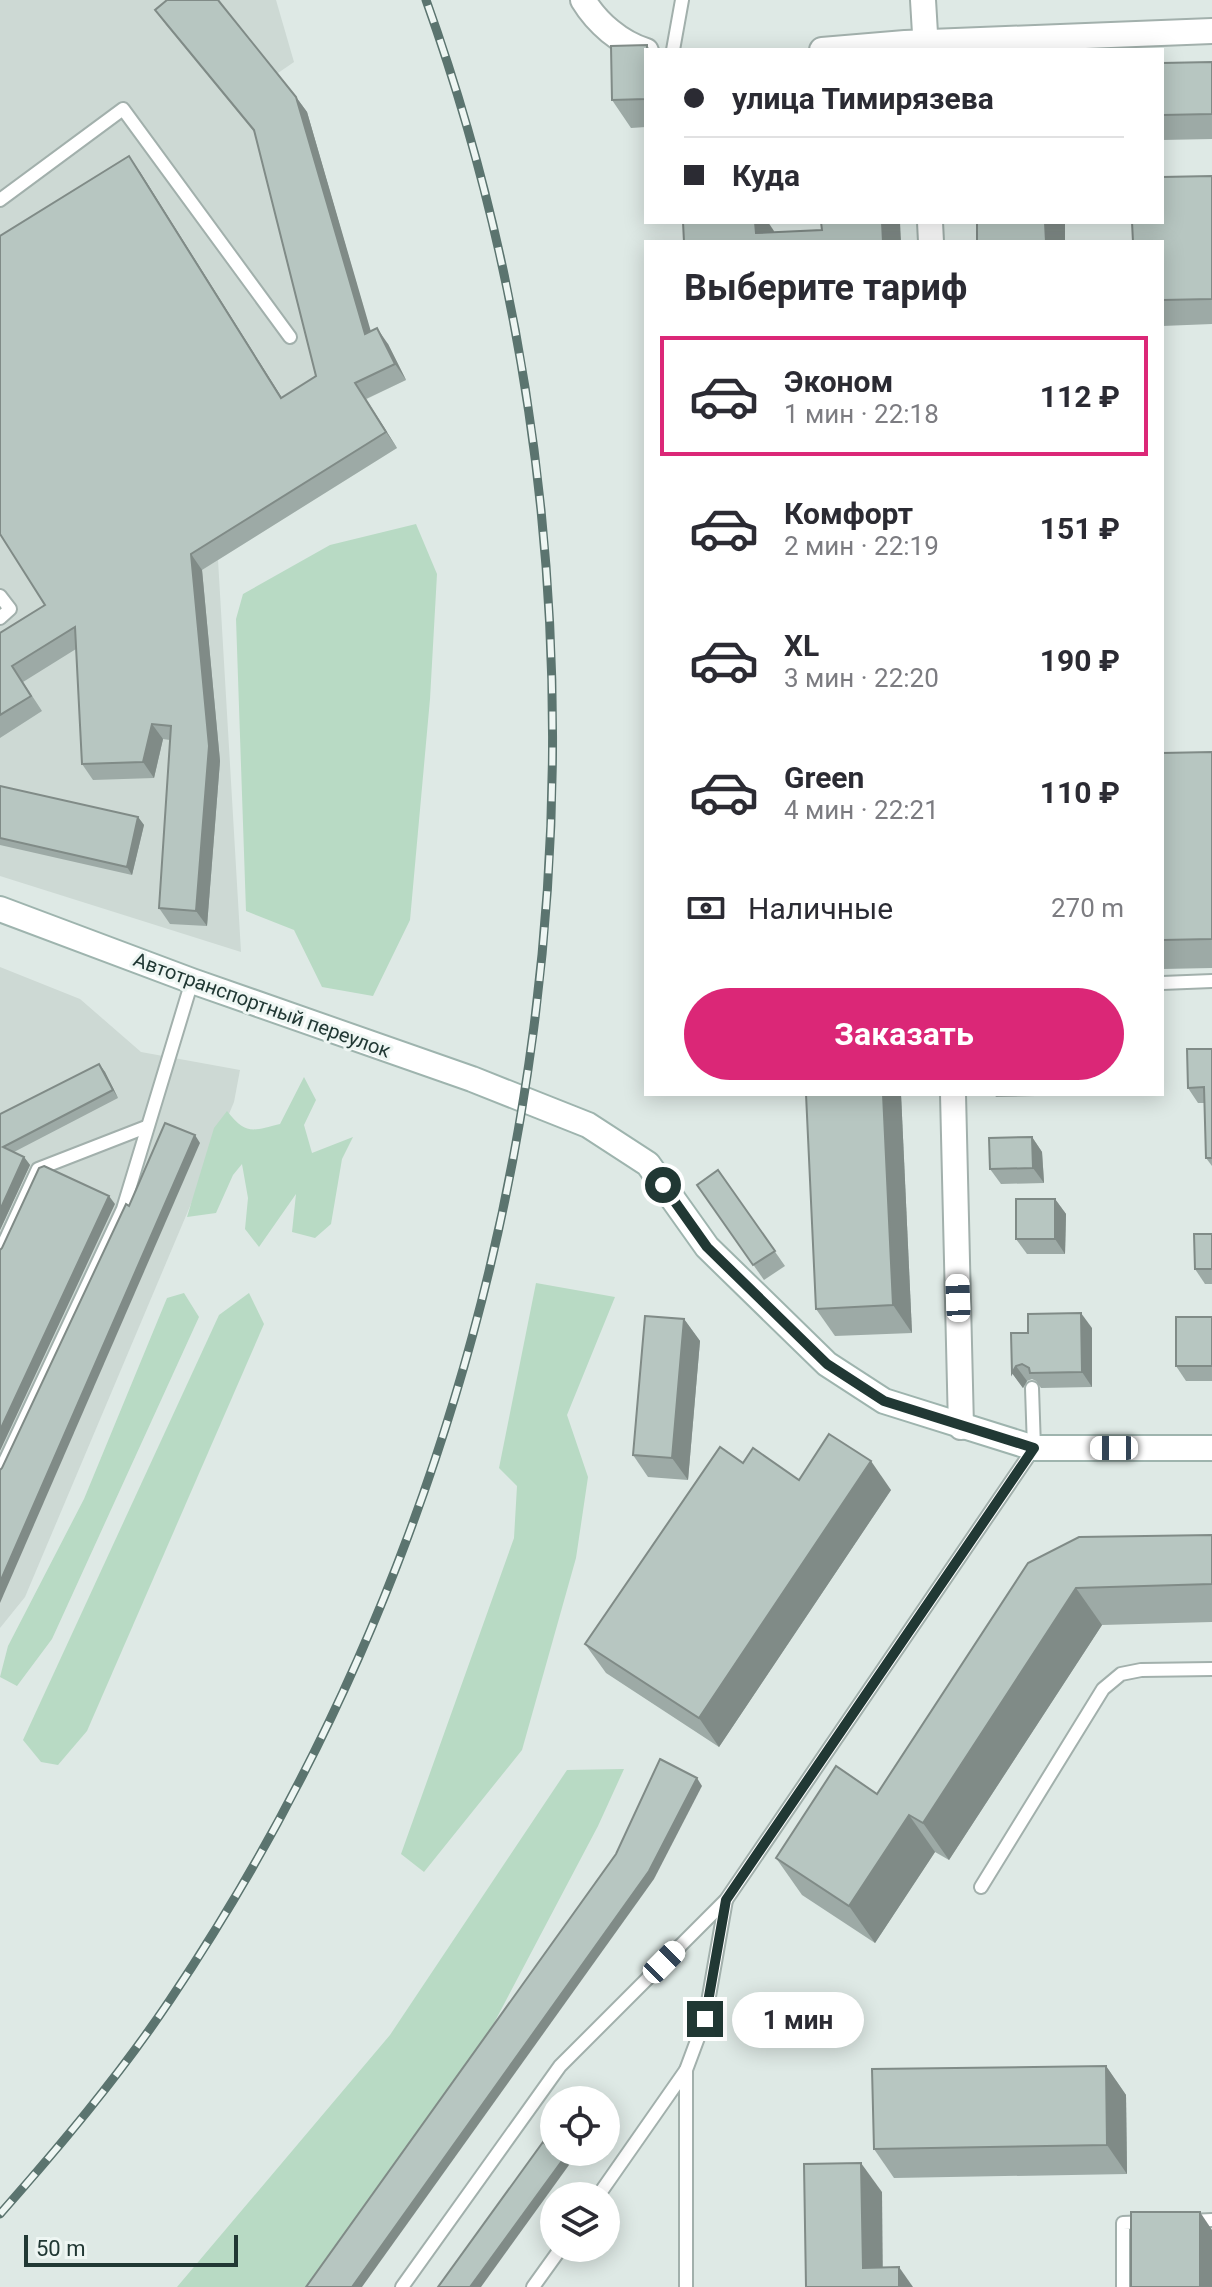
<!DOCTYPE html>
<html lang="ru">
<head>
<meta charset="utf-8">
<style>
  :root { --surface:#fff; --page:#f2f2f3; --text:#2b2b33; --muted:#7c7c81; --line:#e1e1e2; --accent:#db2777 }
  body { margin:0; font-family:Roboto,sans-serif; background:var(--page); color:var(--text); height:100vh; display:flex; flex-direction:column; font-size:30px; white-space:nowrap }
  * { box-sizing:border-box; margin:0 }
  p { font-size:26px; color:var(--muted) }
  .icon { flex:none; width:44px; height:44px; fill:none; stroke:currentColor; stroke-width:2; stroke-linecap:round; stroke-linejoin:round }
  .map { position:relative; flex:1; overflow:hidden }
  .sheet { position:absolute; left:644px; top:240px; width:520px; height:856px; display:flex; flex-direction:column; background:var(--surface); border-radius:0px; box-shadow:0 4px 20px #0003 }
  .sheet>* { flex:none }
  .top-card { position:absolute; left:644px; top:48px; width:520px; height:176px; border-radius:0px; box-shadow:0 4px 20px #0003; display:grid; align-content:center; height:176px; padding:0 40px; background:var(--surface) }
  .controls { position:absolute; left:540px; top:2086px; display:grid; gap:16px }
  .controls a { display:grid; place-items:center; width:80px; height:80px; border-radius:50%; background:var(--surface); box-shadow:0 4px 20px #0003; font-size:40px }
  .scale { position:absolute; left:24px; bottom:20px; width:214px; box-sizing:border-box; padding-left:8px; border:4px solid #213834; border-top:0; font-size:22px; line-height:28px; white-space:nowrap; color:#213834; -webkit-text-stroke:6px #eef6f3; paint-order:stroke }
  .end { position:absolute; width:36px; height:36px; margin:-18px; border:10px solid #213834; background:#fff; box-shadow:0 0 0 4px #fff }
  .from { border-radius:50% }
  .bubble { position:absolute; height:56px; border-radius:28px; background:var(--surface); box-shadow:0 4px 20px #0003; font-size:26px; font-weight:700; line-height:56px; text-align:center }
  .car { position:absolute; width:24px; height:48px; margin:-24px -12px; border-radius:10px; box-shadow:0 0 6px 2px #0007; background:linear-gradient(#fff 24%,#345 0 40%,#fff 0 76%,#345 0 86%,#fff 0) }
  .top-card b { display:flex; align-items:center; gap:28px; height:76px; font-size:30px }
  .top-card b+b { border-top:2px solid var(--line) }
  .top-card i { width:20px; height:20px; background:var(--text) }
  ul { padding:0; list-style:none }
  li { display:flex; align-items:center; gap:24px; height:120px; margin:0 16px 12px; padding:0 24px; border:4px solid transparent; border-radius:0px }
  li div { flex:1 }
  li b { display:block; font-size:30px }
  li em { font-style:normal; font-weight:700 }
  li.on { border-color:var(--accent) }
  li>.icon { width:72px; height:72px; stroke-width:1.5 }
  h2 { padding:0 40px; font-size:36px; line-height:96px }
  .pay { display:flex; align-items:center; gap:20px; height:88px; padding:0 40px; font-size:30px }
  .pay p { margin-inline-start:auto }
  .primary-button { display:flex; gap:16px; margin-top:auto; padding:16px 40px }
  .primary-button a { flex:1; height:92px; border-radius:48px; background:var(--accent); color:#fff; font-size:32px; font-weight:700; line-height:92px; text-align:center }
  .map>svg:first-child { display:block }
</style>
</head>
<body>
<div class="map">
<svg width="1212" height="2287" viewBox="0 0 1212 2287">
  <rect width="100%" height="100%" fill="#dee9e5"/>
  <g fill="#cdd9d4">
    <polygon points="0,0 276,0 294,62 278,73 307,112 376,349 388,344 406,380 367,399 397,448 218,560 241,952 0,876"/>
    <polygon points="0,967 80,999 141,1052 240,1070 234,1102 25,1597 0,1628"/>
  </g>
  <g fill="#b8dac4">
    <polygon points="416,524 437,574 430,699 410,920 373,996 322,987 294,930 246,911 236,619 243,594 330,545"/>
    <path d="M 304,1077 L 316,1100 L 304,1125 L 312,1153 L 353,1137 L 342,1159 L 331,1224 L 315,1238 L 292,1232 L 296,1194 L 259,1247 L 245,1229 L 248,1198 L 242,1164 L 233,1175 L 216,1213 L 187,1217 L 214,1128 L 227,1111 C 246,1135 252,1131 280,1124 Z"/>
    <polygon points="536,1283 615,1297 567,1415 588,1477 576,1558 522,1750 424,1872 401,1854 514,1538 517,1486 499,1468"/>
    <polygon points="184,1293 199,1317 52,1639 17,1686 0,1677 8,1646 84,1499 167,1298"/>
    <polygon points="249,1293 264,1324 87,1731 58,1765 41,1762 23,1740 219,1315"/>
    <polygon points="624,1769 598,1826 465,2078 307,2287 177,2287 390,2035 567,1770"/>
  </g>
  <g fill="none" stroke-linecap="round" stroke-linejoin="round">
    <g stroke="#a2b0ac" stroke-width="16">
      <g id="service">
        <polyline points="673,50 682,0"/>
        <polyline points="0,200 123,109 290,337"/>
        <polyline points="0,596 10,609 0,618"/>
        <polyline points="1162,983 1212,981"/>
        <polyline points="0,1252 38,1169 146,1127"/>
        <polyline points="0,1472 123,1209 192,981"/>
        <polyline points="981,1887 1103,1689 1121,1674 1141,1670 1212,1669"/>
        <polyline points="686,2070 686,2287"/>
        <polyline points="598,2196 686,2070 705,2019 726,1900"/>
        <polyline points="1190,2221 1212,2220"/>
        <polyline points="402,2287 560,2066 726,1900 1034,1448 1032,1388"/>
        <polyline points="533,2287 561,2248"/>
        <polyline points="1123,2287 1123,2223 1148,2222"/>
      </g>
    </g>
    <g stroke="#a2b0ac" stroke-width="28">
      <g id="minor">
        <path d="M 583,0 C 597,23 620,43 646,51"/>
        <polyline points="923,0 926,50"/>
        <polyline points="822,50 905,43 1212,31"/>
        <polyline points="930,222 931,242"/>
        <polyline points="953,1094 961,1427"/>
      </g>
    </g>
    <g stroke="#9eb4ae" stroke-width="28">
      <polyline id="secondary" points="0,909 192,981 472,1079 588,1125 648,1164 707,1247 827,1364 884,1401 1034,1448 1212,1448"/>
    </g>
    <use href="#service" stroke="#fff" stroke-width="12"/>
    <use href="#minor" stroke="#fff" stroke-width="24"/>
    <use href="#secondary" stroke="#fff" stroke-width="24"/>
    <g stroke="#5b746f" stroke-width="9">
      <path id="rail" d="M 0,2214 C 60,2146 119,2076 170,2000 C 561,1419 663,661 426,0"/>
    </g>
    <use href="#rail" stroke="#eef6f3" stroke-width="6" stroke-dasharray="18" stroke-linecap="butt"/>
  </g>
  <g fill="#9daaa6">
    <polygon points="155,10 296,97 307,112 370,331 388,344 406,380 366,399 397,448 202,570 220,761 207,926 170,924 159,908 170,740 163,739 154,778 93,780 82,764 76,649 23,682 42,711 0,738 0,633 45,605 140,172 282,398 316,376 255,133 166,25"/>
    <polygon points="647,45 650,50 646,50 646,127 631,128 612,100"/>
    <polygon points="1212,62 1212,139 1162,140 1162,63"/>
    <polygon points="1212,176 1212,324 1162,326 1162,242"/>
    <polygon points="1212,752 1212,968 1162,969 1162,753"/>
    <polygon points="0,786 138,817 144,825 132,875 0,845"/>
    <polygon points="1212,1049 1212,1166 1206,1158 1205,1103 1198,1103 1188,1088"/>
    <polygon points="99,1064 105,1072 118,1098 14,1152 24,1157 30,1165 0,1230 0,1114"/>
    <polygon points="806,1094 901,1094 912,1333 835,1336 816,1309"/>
    <polygon points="994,1094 1035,1094 1035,1096 996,1097"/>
    <polygon points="1032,1137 1042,1152 1044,1183 1001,1184 990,1169"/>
    <polygon points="718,1170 785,1266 764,1280 697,1185"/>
    <polygon points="1055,1199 1066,1214 1065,1254 1027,1254 1016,1239"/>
    <polygon points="1212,1234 1212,1284 1205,1284 1195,1269"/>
    <polygon points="1212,1317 1212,1381 1186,1381 1176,1366"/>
    <polygon points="684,1319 700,1341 688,1480 648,1477 633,1455"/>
    <polygon points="1092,1328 1092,1387 1041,1388 1036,1381 1032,1379 1027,1381 1023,1388 1012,1373 1028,1333"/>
    <polygon points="743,1463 799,1480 891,1490 719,1747 606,1673 585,1644"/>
    <polygon points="1212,1535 1212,1622 1102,1625 949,1860 935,1852 875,1943 802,1895 776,1858 877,1794 1028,1563"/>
    <polygon points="1106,2066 1126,2095 1127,2174 894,2178 874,2149"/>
  </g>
  <g fill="#808b87">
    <polygon points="296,97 307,112 376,349 365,334"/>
    <polygon points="129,156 140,172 292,414 281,398"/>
    <polygon points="755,222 768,222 774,231 774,242 756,233"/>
    <polygon points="882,222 900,222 901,242 883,242"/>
    <polygon points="1045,222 1065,222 1065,242 1046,242"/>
    <polygon points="377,328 388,344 406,380 395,364"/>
    <polygon points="355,383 366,399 397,448 386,432"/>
    <polygon points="191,554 202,570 220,761 207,926 196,911"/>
    <polygon points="152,724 163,739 154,778 143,762"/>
    <polygon points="138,817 144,825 132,875 127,867"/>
    <polygon points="99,1064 105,1072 118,1098 113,1090"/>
    <polygon points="883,1094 901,1094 912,1333 893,1305"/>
    <polygon points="195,1135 200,1143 0,1603 0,1582"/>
    <polygon points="1032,1137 1042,1152 1044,1183 1033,1168"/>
    <polygon points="24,1157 30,1165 0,1230 0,1210"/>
    <polygon points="109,1196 115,1204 0,1451 0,1430"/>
    <polygon points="1055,1199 1066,1214 1065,1254 1055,1239"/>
    <polygon points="1081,1313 1092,1328 1092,1387 1082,1372"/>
    <polygon points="684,1319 700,1341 688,1480 672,1458"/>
    <polygon points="1016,1366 1027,1381 1023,1388 1012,1373"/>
    <polygon points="871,1461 891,1490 719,1747 699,1718"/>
    <polygon points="1076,1588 1102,1625 949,1860 923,1823"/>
    <polygon points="697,1778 702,1786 654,1879 362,2287 352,2287"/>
    <polygon points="909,1815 935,1852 875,1943 849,1906"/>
    <polygon points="1106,2066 1126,2095 1127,2174 1107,2145"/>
    <polygon points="564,2158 569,2165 481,2287 470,2287"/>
    <polygon points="861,2163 882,2192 883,2287 863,2268"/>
    <polygon points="1200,2212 1212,2230 1212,2287 1200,2287"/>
    <polygon points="899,2267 913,2287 899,2287"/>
  </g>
  <g fill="#b7c6c1" stroke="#808b87" stroke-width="2">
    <polygon points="167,0 218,0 296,97 365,334 377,328 395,364 355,383 386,432 191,554 209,746 196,911 159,908 171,726 152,724 143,762 82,764 75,627 12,666 31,696 0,715 0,633 45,605 0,534 0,236 129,156 281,398 316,376 254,130 155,10"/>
    <polygon points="647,45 646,99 612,100 611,46"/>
    <polygon points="771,49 771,50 689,50"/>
    <polygon points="1212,62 1212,114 1162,115 1162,63"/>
    <polygon points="1212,176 1212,299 1162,300 1162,242 1133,242 1132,222 1162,222 1162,177"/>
    <polygon points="683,222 755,222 756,233 822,230 821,222 882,222 883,242 684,242"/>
    <polygon points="977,222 1045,222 1046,242 977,242"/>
    <polygon points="1212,752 1212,939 1162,940 1162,753"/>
    <polygon points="0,786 138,817 127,867 0,838"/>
    <polygon points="1187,1049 1212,1049 1212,1158 1206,1158 1204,1087 1188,1088"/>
    <polygon points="99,1064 113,1090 3,1147 24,1157 0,1210 0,1114"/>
    <polygon points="806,1094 883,1094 893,1305 816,1309"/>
    <polygon points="165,1123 195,1135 0,1582 0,1470 2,1468 126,1204 129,1206"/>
    <polygon points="1032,1137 1033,1168 990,1169 989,1138"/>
    <polygon points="44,1166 109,1196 0,1430 0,1250 2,1248 39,1168"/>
    <polygon points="718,1170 775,1251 753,1265 697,1185"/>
    <rect x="1016" y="1199" width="39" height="40"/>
    <polygon points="1194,1234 1212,1234 1212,1269 1195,1269"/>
    <polygon points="1081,1313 1082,1372 1030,1373 1029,1368 1022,1364 1016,1366 1012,1373 1011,1333 1028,1333 1028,1314"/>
    <polygon points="645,1316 684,1319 672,1458 633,1455"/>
    <rect x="1176" y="1317" width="36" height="49"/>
    <polygon points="829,1434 871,1461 699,1718 585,1644 720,1447 743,1463 753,1448 799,1480"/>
    <polygon points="1212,1535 1212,1584 1076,1588 923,1823 909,1815 849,1906 776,1858 836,1766 877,1794 1028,1563 1079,1537"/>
    <polygon points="660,1759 697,1778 649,1871 352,2287 306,2287 616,1854"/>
    <polygon points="1106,2066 1107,2145 874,2149 872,2069"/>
    <polygon points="543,2142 554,2152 564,2158 470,2287 438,2287"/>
    <polygon points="861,2163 863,2268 899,2267 899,2287 806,2287 804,2164"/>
    <rect x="1131" y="2212" width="69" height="75"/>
  </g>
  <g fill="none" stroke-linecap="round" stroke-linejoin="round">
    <polyline stroke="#213834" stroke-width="10" points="663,1185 707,1247 827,1364 884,1401 1034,1448 726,1900 705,2019"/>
  </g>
  <g text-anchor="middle" stroke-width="6" stroke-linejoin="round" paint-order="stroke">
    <g font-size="20" fill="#213834" stroke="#eef6f3">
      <text transform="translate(262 1005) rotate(20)" y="7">Автотранспортный переулок</text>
    </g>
  </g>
</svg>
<div class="controls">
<a><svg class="icon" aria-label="locate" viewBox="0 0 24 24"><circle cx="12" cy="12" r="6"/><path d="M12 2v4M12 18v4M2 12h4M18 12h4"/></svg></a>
<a><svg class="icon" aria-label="layers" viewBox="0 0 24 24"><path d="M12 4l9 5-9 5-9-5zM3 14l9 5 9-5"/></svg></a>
</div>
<div class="scale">50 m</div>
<i class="end from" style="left:663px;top:1185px"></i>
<i class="end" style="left:705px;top:2019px"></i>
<div class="bubble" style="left:732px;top:1992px;width:132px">1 мин</div>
<i class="car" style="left:958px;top:1298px;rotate:358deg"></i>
<i class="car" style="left:1114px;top:1448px;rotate:270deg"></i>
<i class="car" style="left:664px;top:1962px;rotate:45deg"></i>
<div class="top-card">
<b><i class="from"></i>улица Тимирязева</b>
<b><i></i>Куда</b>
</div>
<section class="sheet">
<h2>Выберите тариф</h2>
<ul>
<li class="on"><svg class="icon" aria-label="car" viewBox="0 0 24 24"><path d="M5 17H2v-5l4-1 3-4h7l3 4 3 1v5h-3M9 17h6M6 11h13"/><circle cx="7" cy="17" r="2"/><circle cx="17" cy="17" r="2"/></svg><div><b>Эконом</b><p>1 мин · 22:18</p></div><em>112 ₽</em></li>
<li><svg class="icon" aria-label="car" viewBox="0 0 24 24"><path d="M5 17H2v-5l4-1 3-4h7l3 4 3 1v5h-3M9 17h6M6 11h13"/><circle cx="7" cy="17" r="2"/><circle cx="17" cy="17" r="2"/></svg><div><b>Комфорт</b><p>2 мин · 22:19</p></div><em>151 ₽</em></li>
<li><svg class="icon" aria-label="car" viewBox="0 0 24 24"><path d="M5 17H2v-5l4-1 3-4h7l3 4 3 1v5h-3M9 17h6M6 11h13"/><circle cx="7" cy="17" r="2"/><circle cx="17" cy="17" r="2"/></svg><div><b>XL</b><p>3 мин · 22:20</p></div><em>190 ₽</em></li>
<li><svg class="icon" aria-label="car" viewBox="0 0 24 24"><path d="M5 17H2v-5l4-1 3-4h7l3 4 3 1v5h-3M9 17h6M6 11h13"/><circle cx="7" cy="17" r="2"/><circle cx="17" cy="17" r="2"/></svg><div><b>Green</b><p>4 мин · 22:21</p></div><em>110 ₽</em></li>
</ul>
<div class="pay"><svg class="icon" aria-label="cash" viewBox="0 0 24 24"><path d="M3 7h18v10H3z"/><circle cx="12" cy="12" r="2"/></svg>Наличные<p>270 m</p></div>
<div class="primary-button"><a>Заказать</a></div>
</section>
</div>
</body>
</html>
